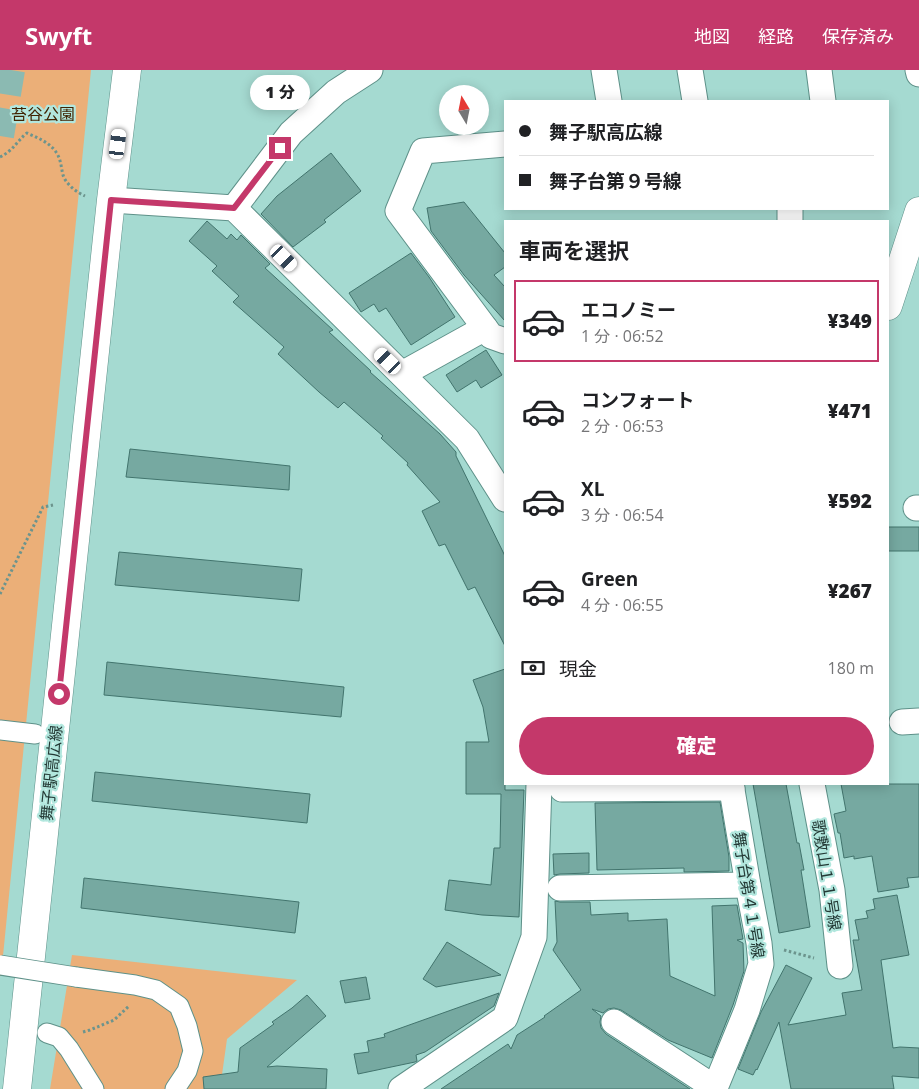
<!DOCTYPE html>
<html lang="ja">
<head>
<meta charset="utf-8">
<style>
  :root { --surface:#fff; --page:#f6f6f6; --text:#202124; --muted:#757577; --line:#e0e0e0; --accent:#c4386a }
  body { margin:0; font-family:"Open Sans","Noto Sans JP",sans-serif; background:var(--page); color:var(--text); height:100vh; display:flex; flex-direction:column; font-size:19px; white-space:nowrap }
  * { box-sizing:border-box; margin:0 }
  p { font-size:16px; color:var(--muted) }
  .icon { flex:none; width:28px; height:28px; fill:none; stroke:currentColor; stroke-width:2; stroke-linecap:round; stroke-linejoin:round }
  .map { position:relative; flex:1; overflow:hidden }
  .details { position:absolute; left:504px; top:150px; width:385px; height:565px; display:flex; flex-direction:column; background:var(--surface); border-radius:0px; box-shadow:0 2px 12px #0003 }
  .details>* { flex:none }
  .guide { position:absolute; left:504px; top:30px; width:385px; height:110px; border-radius:0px; box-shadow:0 2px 12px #0003; display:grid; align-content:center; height:110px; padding:0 15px; background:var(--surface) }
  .needle { width:32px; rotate:350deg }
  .fabs { position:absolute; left:439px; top:15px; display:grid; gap:10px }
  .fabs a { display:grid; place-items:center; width:50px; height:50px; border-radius:50%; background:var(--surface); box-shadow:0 2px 12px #0003; font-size:25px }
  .end { position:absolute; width:22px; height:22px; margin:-11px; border:6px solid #c4386a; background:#fff; box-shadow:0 0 0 2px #fff }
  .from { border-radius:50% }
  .bubble { position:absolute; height:35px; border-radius:18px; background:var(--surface); box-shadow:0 2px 12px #0003; font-size:16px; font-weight:800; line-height:35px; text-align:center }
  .car { position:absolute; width:15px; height:30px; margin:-15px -8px; border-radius:6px; box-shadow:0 0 4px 1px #0007; background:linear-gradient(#fff 24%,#345 0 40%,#fff 0 76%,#345 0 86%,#fff 0) }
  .guide b { display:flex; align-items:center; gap:18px; height:48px; font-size:19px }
  .guide b+b { border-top:1px solid var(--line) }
  .guide i { width:12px; height:12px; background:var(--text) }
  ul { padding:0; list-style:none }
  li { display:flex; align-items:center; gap:15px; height:82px; margin:0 10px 8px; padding:0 5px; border:2px solid transparent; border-radius:0px }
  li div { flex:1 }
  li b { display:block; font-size:19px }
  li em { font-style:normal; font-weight:800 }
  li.active { border-color:var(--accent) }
  li>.icon { width:45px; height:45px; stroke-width:1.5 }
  h2 { padding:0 15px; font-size:22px; line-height:60px }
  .pay { display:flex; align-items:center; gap:12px; height:55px; padding:0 15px; font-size:19px }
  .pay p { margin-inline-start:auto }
  .button { display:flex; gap:10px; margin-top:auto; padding:10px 15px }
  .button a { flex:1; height:58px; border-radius:30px; background:var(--accent); color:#fff; font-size:20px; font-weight:800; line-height:58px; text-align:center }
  header { display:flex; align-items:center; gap:30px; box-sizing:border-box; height:70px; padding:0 25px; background:var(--accent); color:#fff }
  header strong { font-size:24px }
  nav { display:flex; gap:28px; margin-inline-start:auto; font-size:18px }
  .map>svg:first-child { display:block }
</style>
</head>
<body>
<header>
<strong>Swyft</strong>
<nav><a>地図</a><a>経路</a><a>保存済み</a></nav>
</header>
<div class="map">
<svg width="919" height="1019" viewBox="0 0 919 1019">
  <rect width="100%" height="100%" fill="#a5dad1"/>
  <g fill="#ebaf78">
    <polygon points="0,0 91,0 1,906 0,906"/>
    <polygon points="72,885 297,910 227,969 220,1019 50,1019"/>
  </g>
  <g fill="#76a9a1" stroke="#42746d">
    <polygon points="331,83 361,121 324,150 326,152 293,177 261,144 277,126"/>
    <polygon points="464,132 505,183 505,197 494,205 505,217 505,251 464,205 431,161 427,138"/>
    <polygon points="207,151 227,169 231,164 237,170 241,165 270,194 265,198 333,260 329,262 371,301 370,302 440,364 456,382 456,386 505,486 505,576 475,517 468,520 445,474 439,476 422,441 440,432 407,395 408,393 381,368 383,366 344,332 338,338 319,322 278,284 284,277 233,232 239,226 212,201 217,196 189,171"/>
    <polygon points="411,183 429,207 455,247 411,275 386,238 379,242 374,234 361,242 349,223"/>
    <polygon points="486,280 502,305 481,318 476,310 457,322 446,305"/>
    <polygon points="130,379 290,396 289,420 126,407"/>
    <rect x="888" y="457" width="31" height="24"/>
    <polygon points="119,482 302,499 299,531 115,515"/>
    <polygon points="107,592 344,617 341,647 104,625"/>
    <polygon points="505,599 505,720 524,720 519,847 482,845 445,840 449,810 491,815 494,778 500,778 501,724 466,724 466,672 489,672 483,637 473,610"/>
    <polygon points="95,702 310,724 307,753 92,731"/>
    <polygon points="753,714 786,714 797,773 799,773 804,800 801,800 810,857 779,863"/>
    <polygon points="841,714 919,714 919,807 907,808 909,817 878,822 872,786 854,789 854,786 844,788 840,763 838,763 834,744 846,741"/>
    <polygon points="720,732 729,787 729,801 684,802 684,798 597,800 595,733"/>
    <polygon points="589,783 589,803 560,804 554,805 553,784"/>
    <polygon points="84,808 299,832 295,863 81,838"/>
    <polygon points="897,825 909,885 881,890 893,978 900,977 919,978 919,1008 892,1006 894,1019 791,1019 779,952 757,1000 756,999 753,1005 738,999 761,942 786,895 812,908 788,955 846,945 842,923 862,920 853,870 859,870 855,850 868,848 866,841 875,839 873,829"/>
    <polygon points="555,831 560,832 590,832 591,845 628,843 628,851 667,849 670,906 715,926 712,836 737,835 743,869 737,870 743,873 744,901 733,935 712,988 668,970 621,940 614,938 608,939 603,943 592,939 601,946 600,952 601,958 606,964 690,1019 441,1019 508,974 511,979 517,965 545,947 544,946 581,920 553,880 557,872"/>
    <polygon points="447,872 501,905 436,917 423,909"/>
    <polygon points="366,907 370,929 345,933 340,911"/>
    <polygon points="499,923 494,936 425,982 416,985 417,991 415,992 358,1004 354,984 369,982 367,971 385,967 384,964"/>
    <polygon points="307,925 326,946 267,997 277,996 327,999 326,1019 204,1019 203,1007 238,1002 240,978 274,954 272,952 292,938"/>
  </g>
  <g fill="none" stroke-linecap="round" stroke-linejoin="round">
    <polyline stroke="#8bbab2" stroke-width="28" stroke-dasharray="28 14" stroke-linecap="butt" points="0,66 11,0"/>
    <g stroke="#5e9189" stroke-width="21">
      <g id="pedestrian">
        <polyline points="0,660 35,664"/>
        <polyline points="76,907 135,915 156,920 179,936 187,956 193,981 187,1001 175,1019"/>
        <polyline points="47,963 59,967 69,979 94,1019"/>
      </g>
    </g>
    <g stroke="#5e9189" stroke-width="27">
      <g id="minor">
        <polyline points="604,0 609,31"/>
        <polyline points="690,0 695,31"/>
        <polyline points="819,0 823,31"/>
        <polyline points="918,0 919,4"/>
        <polyline points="111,130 234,138 467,369 505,429"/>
        <polyline points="234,138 291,63 336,22 370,0"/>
        <polyline points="790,139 790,151"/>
        <polyline points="485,258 398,141 423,81 505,74"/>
        <polyline points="402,304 485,258 491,266 505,271"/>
        <polyline points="916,438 919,438"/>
        <polyline points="902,652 919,651"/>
        <polyline points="812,714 832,820 840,896"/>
        <polyline points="562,719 732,718"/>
        <polyline points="560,818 748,815"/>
        <polyline points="614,952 715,1018 747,940 761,894 759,873 748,815 731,714"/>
        <polyline points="401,1019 505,948 534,867 539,714"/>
      </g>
    </g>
    <g stroke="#5e9189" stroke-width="29">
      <g id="tertiary">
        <polyline points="888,236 919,141"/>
        <polyline points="17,1019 111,130 127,0"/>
      </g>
    </g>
    <g stroke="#6c948d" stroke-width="3" stroke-dasharray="2.5 2.5" stroke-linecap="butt">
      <path d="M 0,87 C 14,80 16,72 27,63 C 38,68 49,72 56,82 C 61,89 61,97 63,105 C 66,114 76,122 85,126"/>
      <polyline points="0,524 43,437 53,435"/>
      <polyline points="784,880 814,888"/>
      <polyline points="83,962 90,960 114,950 129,936"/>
    </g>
    <use href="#pedestrian" stroke="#fff" stroke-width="19"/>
    <use href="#minor" stroke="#fff" stroke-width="25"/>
    <use href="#tertiary" stroke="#fff" stroke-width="28"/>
    <g stroke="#5e9189" stroke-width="21" stroke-linecap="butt">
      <polyline id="pedestrian-bridge" points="0,895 76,907"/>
    </g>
    <use href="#pedestrian-bridge" stroke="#fff" stroke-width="19"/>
  </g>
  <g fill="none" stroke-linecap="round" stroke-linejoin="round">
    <polyline stroke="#c4386a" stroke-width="6" points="59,624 111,130 234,138 280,78"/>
  </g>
  <g text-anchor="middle" stroke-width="4.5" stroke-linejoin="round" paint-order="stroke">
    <g font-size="16" fill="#412302" stroke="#b2e7de">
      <text x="43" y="50">苔谷公園</text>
    </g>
    <g font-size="16" fill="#243a36" stroke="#b2e7de">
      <text transform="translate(51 703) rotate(-84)" y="6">舞子駅高広線</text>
      <text transform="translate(827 805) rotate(81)" y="6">歌敷山１１号線</text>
      <text transform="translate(749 825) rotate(81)" y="6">舞子台第４１号線</text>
    </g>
  </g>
</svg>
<div class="fabs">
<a><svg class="needle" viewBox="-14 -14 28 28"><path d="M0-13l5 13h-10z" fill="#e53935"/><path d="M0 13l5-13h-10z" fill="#757577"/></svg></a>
</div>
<i class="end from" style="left:59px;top:624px"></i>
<i class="end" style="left:280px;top:78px"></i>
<div class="bubble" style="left:250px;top:5px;width:60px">1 分</div>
<i class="car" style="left:118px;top:74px;rotate:7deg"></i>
<i class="car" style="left:284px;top:188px;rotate:135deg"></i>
<i class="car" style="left:388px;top:291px;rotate:314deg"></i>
<div class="guide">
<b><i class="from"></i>舞子駅高広線</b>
<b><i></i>舞子台第９号線</b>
</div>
<section class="details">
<h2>車両を選択</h2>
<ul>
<li class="active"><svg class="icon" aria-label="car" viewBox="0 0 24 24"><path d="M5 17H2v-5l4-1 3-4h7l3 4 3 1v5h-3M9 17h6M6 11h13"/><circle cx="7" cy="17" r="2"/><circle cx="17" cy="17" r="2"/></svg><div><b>エコノミー</b><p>1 分 · 06:52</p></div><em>¥349</em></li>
<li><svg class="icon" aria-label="car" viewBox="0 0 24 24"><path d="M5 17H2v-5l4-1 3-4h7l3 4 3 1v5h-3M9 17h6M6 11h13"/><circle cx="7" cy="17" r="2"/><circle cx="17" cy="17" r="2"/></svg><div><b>コンフォート</b><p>2 分 · 06:53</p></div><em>¥471</em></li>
<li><svg class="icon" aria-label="car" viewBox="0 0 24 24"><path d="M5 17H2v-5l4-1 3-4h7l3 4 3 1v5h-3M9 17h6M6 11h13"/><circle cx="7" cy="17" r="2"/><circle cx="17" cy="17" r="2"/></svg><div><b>XL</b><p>3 分 · 06:54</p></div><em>¥592</em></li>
<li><svg class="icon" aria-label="car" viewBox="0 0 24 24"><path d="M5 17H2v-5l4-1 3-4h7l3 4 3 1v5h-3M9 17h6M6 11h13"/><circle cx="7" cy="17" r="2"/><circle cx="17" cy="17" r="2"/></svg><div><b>Green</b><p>4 分 · 06:55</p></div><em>¥267</em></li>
</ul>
<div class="pay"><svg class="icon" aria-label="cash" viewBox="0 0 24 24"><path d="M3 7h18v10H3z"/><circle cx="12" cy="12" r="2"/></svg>現金<p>180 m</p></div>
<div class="button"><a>確定</a></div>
</section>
</div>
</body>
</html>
